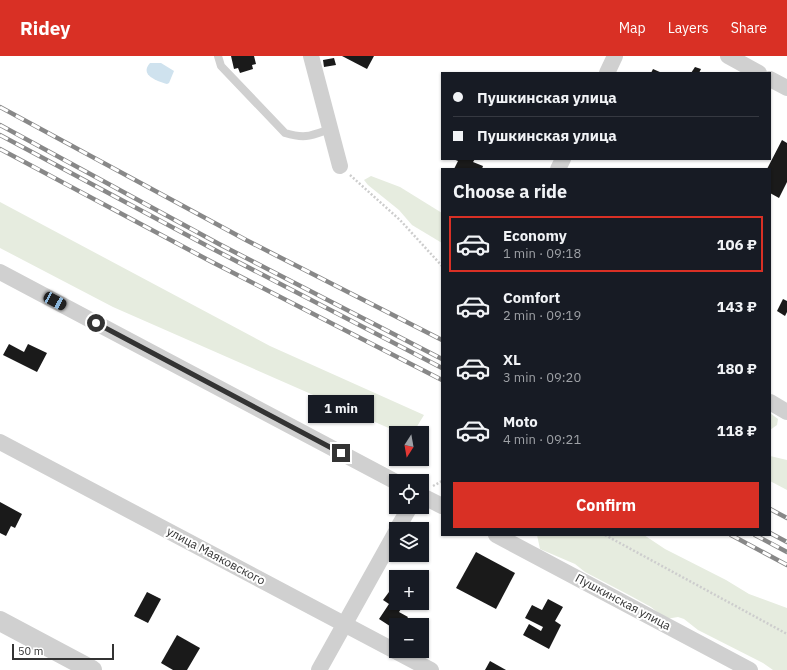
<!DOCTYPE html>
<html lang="en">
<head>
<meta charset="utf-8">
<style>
  :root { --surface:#171b24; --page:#242831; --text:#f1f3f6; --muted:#9ea1a6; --line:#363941; --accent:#d93025 }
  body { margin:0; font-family:"IBM Plex Sans",sans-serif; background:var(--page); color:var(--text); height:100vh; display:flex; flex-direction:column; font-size:15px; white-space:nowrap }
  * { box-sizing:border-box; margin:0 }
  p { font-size:13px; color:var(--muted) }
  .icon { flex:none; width:22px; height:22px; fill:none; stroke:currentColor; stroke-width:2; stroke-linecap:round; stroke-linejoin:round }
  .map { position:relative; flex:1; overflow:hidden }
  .details { position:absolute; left:441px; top:112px; width:330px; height:368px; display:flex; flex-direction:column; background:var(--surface); border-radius:0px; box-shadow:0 1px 3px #0004 }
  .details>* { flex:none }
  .top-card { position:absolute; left:441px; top:16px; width:330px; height:88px; border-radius:0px; box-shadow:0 1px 3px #0004; display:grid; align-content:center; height:88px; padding:0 12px; background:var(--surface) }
  .needle { width:26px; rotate:191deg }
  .fabs { position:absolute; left:389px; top:370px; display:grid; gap:8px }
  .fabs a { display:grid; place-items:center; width:40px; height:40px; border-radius:0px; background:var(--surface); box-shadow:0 1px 3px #0004; font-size:20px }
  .scale { position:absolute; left:12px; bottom:10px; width:102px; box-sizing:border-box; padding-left:4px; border:2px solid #333; border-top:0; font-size:11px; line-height:14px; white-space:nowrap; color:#333; -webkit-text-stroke:3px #fff; paint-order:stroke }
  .end { position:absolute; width:18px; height:18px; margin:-9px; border:5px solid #333; background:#fff; box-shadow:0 0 0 2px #fff }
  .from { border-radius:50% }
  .bubble { position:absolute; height:28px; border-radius:0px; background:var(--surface); box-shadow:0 1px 3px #0004; font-size:13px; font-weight:700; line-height:28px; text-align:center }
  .car { position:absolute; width:12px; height:24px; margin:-12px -6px; border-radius:5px; box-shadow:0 0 3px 1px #0007; background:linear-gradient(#222 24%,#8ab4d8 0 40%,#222 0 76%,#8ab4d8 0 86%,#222 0) }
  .top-card b { display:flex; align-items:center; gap:14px; height:38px; font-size:15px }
  .top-card b+b { border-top:1px solid var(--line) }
  .top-card i { width:10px; height:10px; background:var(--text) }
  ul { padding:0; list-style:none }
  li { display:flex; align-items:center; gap:12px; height:56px; margin:0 8px 6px; padding:0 4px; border:2px solid transparent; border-radius:0px }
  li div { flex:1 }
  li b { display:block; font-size:15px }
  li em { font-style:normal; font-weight:700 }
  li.on { border-color:var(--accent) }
  li>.icon { width:36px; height:36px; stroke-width:1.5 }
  h2 { padding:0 12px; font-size:18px; line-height:48px }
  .button { display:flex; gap:8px; margin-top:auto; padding:8px 12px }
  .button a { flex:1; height:46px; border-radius:0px; background:var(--accent); color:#fff; font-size:16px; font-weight:700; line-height:46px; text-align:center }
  header { display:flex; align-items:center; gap:24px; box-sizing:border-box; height:56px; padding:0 20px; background:var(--accent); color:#fff }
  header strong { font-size:19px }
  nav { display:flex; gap:22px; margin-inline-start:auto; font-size:14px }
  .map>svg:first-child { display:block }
</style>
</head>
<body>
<header>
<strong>Ridey</strong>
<nav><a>Map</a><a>Layers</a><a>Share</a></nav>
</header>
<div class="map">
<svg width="787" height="614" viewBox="0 0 787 614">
  <rect width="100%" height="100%" fill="#fff"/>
  <g fill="#e6ecdf">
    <polygon points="371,120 400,131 442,157 442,187 412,169 399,154 368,129 364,124"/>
    <polygon points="0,146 270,290 424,359 413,377 400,377 113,251 0,192"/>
    <polygon points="770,357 778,363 777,369 770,374"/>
    <polygon points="770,400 787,404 787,434 770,425"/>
    <polygon points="537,479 644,479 665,493 726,524 749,538 787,552 787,614 773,614 763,607 698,574 684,563 678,561 666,563 651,551 629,539 585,516 575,508 540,493"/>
  </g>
  <path fill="#cfe2ee" d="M 150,7 L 161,7 L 174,15 L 169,27 L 167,28 C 157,25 139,19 150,7 Z"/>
  <g fill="#1a1a1a">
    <polygon points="231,0 254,0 256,8 252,9 253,13 240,17 238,12 234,13"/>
    <polygon points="342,0 374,0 367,13"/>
    <polygon points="334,2 336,9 324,11 323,4"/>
    <polygon points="695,11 701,13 699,17 691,17"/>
    <polygon points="653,13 662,17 651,17"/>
    <polygon points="782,84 787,87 787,126 779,142 770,137 770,113 767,113"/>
    <polygon points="453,103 475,103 473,106 483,110 482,113 454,113 458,105"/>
    <polygon points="783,243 787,245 787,256 785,260 777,255"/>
    <polygon points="9,288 24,296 28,288 47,297 37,316 3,299"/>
    <polygon points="0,446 22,458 15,472 11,470 6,480 0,477"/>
    <polygon points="476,496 515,517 496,553 456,532"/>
    <polygon points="147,536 161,543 148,567 134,560"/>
    <polygon points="389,536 396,540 396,547 405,547 399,556 408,561 403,569 396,569 396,574 379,563 389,548 383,544"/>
    <polygon points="548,543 563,551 555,565 561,569 549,593 523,579 529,568 541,575 543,571 525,562 532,549 542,554"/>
    <polygon points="177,579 200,592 187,614 173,614 161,607"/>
    <polygon points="490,605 506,614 485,614"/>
  </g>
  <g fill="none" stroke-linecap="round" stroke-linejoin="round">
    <g stroke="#cdcdcd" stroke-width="2.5" stroke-dasharray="2 2" stroke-linecap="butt">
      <polyline points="350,119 400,164 442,210"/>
      <polyline points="433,430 442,425"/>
      <polyline points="605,479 787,578"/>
    </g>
    <path stroke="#d0d0d0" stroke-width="8" d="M 218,0 L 221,10 L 285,77 C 305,83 310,80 330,73"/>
    <g stroke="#d0d0d0" stroke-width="16">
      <polyline points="311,0 340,110"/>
      <polyline points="728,0 759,17"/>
      <polyline points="607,17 615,0"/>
      <polyline points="770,23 787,32"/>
      <polyline points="558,113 563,103"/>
      <polyline points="0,216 396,426"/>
      <polyline points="770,346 787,356"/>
      <polyline points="0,386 431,614"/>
      <polyline points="422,440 442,450"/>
      <polyline points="397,473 410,451"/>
      <polyline points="496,479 750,614"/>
      <polyline points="319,614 396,476"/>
    </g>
    <polyline stroke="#d0d0d0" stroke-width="20" points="0,565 92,614"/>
    <g stroke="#888" stroke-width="4.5">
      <g id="rail">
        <polyline points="0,51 246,184 442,284"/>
        <polyline points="0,69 219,188 442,303"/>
        <polyline points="0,79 213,193 442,312"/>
        <polyline points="0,93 210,205 442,324"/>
        <polyline points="770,453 787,462"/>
        <polyline points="770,477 787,486"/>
        <polyline points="731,479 787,509"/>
        <polyline points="755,479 787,496"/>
      </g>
    </g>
    <use href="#rail" stroke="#fff" stroke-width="3" stroke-dasharray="9" stroke-linecap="butt"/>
  </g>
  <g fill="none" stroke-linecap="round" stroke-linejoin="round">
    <polyline stroke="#333" stroke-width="5" points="96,267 341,397"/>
  </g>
  <g text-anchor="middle" stroke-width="4" stroke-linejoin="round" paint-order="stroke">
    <g font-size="12" fill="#333" stroke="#fff">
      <text transform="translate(216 500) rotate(28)" y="4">улица Маяковского</text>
      <text transform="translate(623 546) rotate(28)" y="4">Пушкинская улица</text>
    </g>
  </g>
</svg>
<div class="fabs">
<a><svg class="needle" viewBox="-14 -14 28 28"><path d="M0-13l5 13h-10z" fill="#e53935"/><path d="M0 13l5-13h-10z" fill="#9ea1a6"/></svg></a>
<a><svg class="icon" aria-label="locate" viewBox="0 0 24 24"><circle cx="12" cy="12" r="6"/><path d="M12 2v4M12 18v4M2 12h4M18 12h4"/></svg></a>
<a><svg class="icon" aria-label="layers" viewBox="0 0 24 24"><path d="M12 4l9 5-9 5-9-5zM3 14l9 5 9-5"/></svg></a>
<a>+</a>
<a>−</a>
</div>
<div class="scale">50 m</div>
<i class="end from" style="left:96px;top:267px"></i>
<i class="end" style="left:341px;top:397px"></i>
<div class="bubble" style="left:308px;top:339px;width:66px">1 min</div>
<i class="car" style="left:55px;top:245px;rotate:118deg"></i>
<div class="top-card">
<b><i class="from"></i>Пушкинская улица</b>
<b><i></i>Пушкинская улица</b>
</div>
<section class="details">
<h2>Choose a ride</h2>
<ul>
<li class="on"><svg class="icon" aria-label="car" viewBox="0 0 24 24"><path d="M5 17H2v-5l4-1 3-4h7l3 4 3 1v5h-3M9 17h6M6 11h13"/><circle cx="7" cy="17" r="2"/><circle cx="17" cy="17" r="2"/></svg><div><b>Economy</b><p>1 min · 09:18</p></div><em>106 ₽</em></li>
<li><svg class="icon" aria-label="car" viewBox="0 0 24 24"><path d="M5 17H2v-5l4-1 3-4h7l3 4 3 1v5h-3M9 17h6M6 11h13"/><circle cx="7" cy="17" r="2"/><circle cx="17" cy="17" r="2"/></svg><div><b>Comfort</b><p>2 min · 09:19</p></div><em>143 ₽</em></li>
<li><svg class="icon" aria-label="car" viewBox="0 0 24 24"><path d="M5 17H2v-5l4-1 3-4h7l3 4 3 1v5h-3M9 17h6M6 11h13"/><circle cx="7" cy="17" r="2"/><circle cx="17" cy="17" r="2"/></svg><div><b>XL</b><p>3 min · 09:20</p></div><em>180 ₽</em></li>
<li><svg class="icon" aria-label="car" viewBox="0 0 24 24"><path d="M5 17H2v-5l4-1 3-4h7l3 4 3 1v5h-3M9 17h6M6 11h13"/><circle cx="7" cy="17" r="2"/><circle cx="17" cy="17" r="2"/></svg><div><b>Moto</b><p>4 min · 09:21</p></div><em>118 ₽</em></li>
</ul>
<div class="button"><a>Confirm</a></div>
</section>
</div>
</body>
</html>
